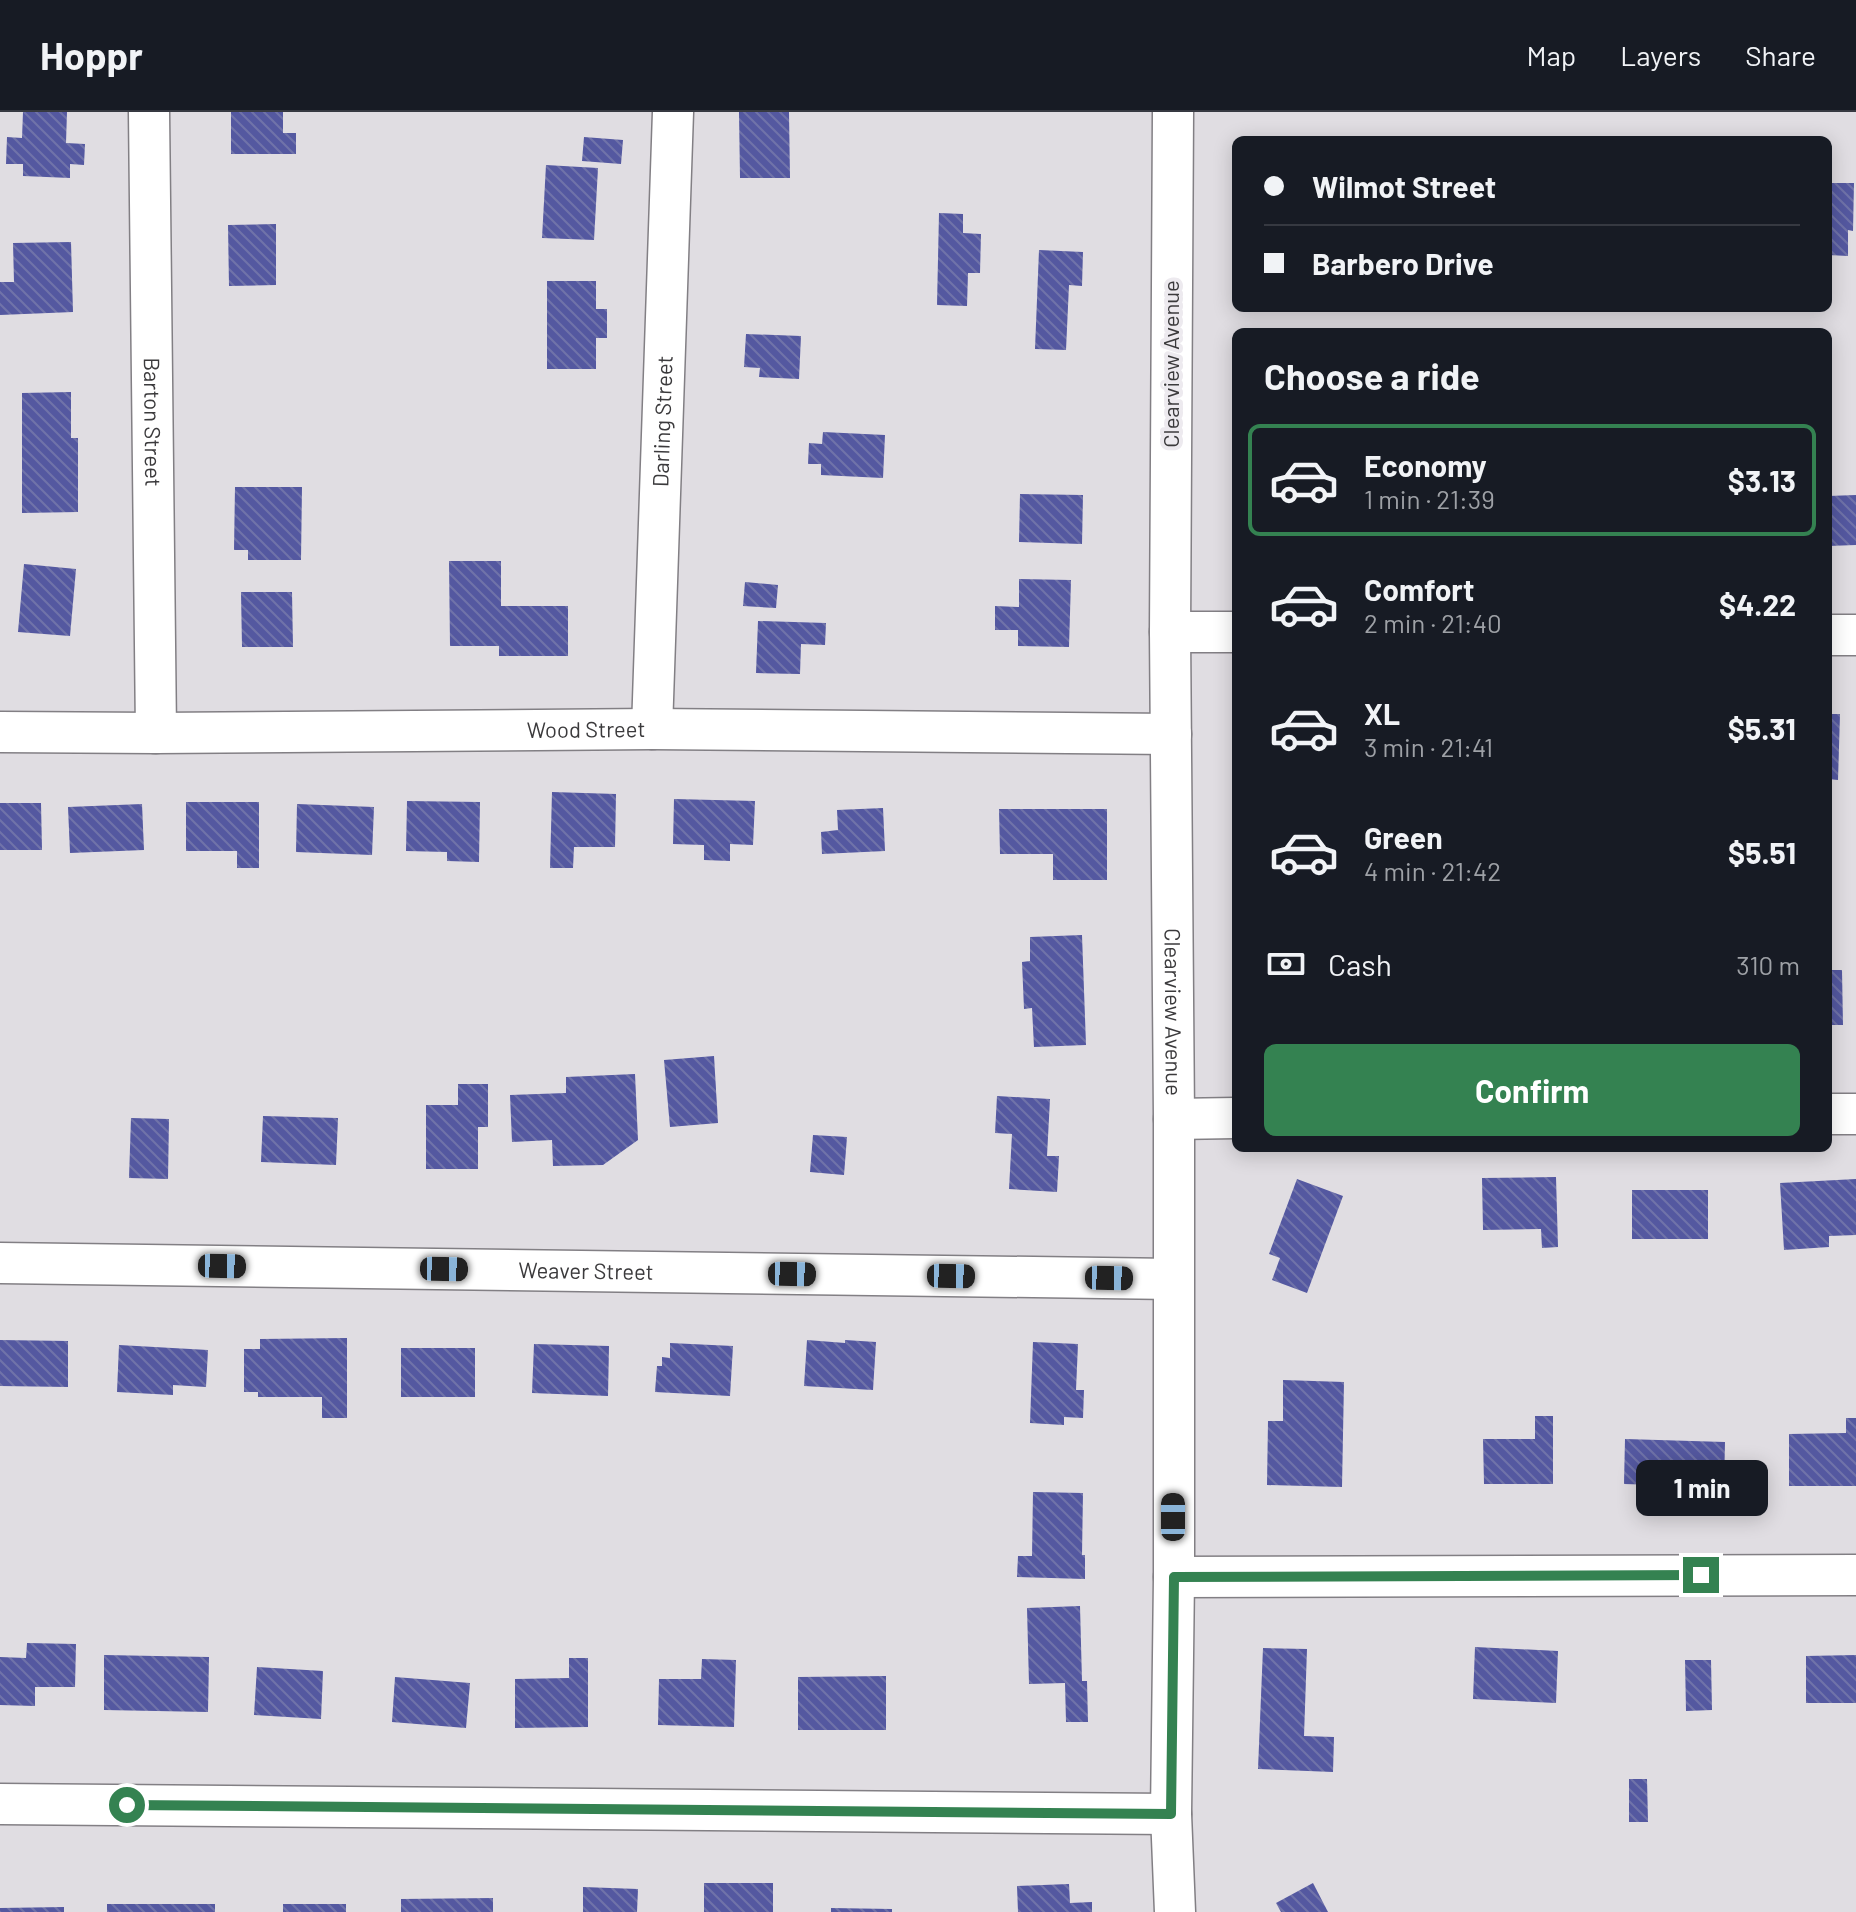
<!DOCTYPE html>
<html lang="en">
<head>
<meta charset="utf-8">
<style>
  :root { --surface:#171b24; --page:#242831; --text:#f1f3f6; --muted:#9ea1a6; --line:#363941; --accent:#348251 }
  body { margin:0; font-family:Barlow,sans-serif; background:var(--page); color:var(--text); height:100vh; display:flex; flex-direction:column; font-size:30px; white-space:nowrap }
  * { box-sizing:border-box; margin:0 }
  p { font-size:26px; color:var(--muted) }
  .icon { flex:none; width:44px; height:44px; fill:none; stroke:currentColor; stroke-width:2; stroke-linecap:round; stroke-linejoin:round }
  .map { position:relative; flex:1; overflow:hidden }
  .panel { position:absolute; left:1232px; top:216px; width:600px; height:824px; display:flex; flex-direction:column; background:var(--surface); border-radius:12px; box-shadow:0 4px 20px #0003 }
  .panel>* { flex:none }
  .hud { position:absolute; left:1232px; top:24px; width:600px; height:176px; border-radius:12px; box-shadow:0 4px 20px #0003; display:grid; align-content:center; height:176px; padding:0 32px; background:var(--surface) }
  .end { position:absolute; width:36px; height:36px; margin:-18px; border:10px solid #348251; background:#fff; box-shadow:0 0 0 4px #fff }
  .from { border-radius:50% }
  .bubble { position:absolute; height:56px; border-radius:12px; background:var(--surface); box-shadow:0 4px 20px #0003; font-size:26px; font-weight:700; line-height:56px; text-align:center }
  .car { position:absolute; width:24px; height:48px; margin:-24px -12px; border-radius:10px; box-shadow:0 0 6px 2px #0007; background:linear-gradient(#222 24%,#8ab4d8 0 40%,#222 0 76%,#8ab4d8 0 86%,#222 0) }
  .hud b { display:flex; align-items:center; gap:28px; height:76px; font-size:30px }
  .hud b+b { border-top:2px solid var(--line) }
  .hud i { width:20px; height:20px; background:var(--text) }
  ul { padding:0; list-style:none }
  li { display:flex; align-items:center; gap:24px; height:112px; margin:0 16px 12px; padding:0 16px; border:4px solid transparent; border-radius:12px }
  li div { flex:1 }
  li b { display:block; font-size:30px }
  li em { font-style:normal; font-weight:700 }
  li.current { border-color:var(--accent) }
  li>.icon { width:72px; height:72px; stroke-width:1.5 }
  h2 { padding:0 32px; font-size:36px; line-height:96px }
  .pay { display:flex; align-items:center; gap:20px; height:88px; padding:0 32px; font-size:30px }
  .pay p { margin-inline-start:auto }
  .cta { display:flex; gap:16px; margin-top:auto; padding:16px 32px }
  .cta a { flex:1; height:92px; border-radius:12px; background:var(--accent); color:#fff; font-size:32px; font-weight:700; line-height:92px; text-align:center }
  header { display:flex; align-items:center; gap:48px; box-sizing:border-box; height:112px; padding:0 40px; background:var(--surface); border-bottom:2px solid var(--line) }
  header strong { font-size:38px }
  nav { display:flex; gap:44px; margin-inline-start:auto; font-size:28px }
  .map>svg:first-child { display:block }
</style>
</head>
<body>
<header>
<strong>Hoppr</strong>
<nav><a>Map</a><a>Layers</a><a>Share</a></nav>
</header>
<div class="map">
<svg width="1856" height="1800" viewBox="0 0 1856 1800">
  <defs>
    <pattern id="building-back-hatch" width="6" height="6" patternUnits="userSpaceOnUse" patternTransform="scale(2)"><rect width="6" height="6" fill="#5458a0"/><path d="M-1 5l2 2M0 0l6 6M5-1l2 2" fill="none" stroke="#7073a9"/></pattern>
  </defs>
  <rect width="100%" height="100%" fill="#e0dde2"/>
  <g fill="url(#building-back-hatch)">
    <polygon points="23,0 67,0 66,31 85,32 84,53 70,52 70,66 23,64 23,52 6,52 7,25 22,26"/>
    <polygon points="231,0 283,0 283,21 296,21 296,42 231,42"/>
    <polygon points="739,0 789,0 790,66 740,66"/>
    <polygon points="584,25 623,28 621,52 582,49"/>
    <polygon points="546,53 598,56 594,128 542,126"/>
    <polygon points="1828,71 1854,71 1853,119 1848,118 1848,144 1828,143"/>
    <polygon points="939,101 963,102 963,121 981,122 980,161 968,161 967,194 937,193"/>
    <polygon points="276,112 276,173 229,174 228,113"/>
    <polygon points="71,130 73,200 0,203 0,170 14,170 13,131"/>
    <polygon points="1039,138 1083,140 1082,174 1069,173 1066,238 1035,237"/>
    <polygon points="547,169 596,169 596,197 607,197 607,226 596,226 596,257 547,257"/>
    <polygon points="746,222 801,224 799,267 759,265 760,256 744,255"/>
    <polygon points="71,280 71,326 78,326 78,400 22,401 22,281"/>
    <polygon points="823,320 885,323 883,366 821,363 821,352 808,352 809,331 822,332"/>
    <polygon points="235,375 302,375 301,448 248,448 248,438 234,438"/>
    <polygon points="1020,382 1083,383 1082,432 1019,430"/>
    <polygon points="1856,383 1856,433 1828,434 1828,384"/>
    <polygon points="449,449 501,449 501,494 568,494 568,544 499,544 499,534 450,534"/>
    <polygon points="24,452 76,457 70,524 18,520"/>
    <polygon points="1019,467 1071,468 1069,535 1018,534 1018,518 995,518 995,494 1019,495"/>
    <polygon points="745,470 778,473 776,496 743,494"/>
    <polygon points="241,480 292,480 293,535 242,535"/>
    <polygon points="758,509 826,511 825,533 801,532 800,562 756,561"/>
    <polygon points="1828,602 1840,602 1838,668 1828,667"/>
    <polygon points="552,680 616,682 615,735 574,735 573,756 550,756"/>
    <polygon points="674,687 755,689 753,733 730,732 730,749 704,748 704,733 673,732"/>
    <polygon points="407,689 480,690 479,750 447,749 447,740 406,739"/>
    <polygon points="186,690 259,690 259,756 237,756 237,739 186,739"/>
    <polygon points="0,691 41,691 42,738 0,738"/>
    <polygon points="142,692 144,738 70,741 68,695"/>
    <polygon points="297,692 374,695 372,743 296,740"/>
    <polygon points="883,696 885,739 822,742 821,720 838,718 837,698"/>
    <polygon points="999,697 1107,697 1107,768 1053,768 1053,742 1000,742"/>
    <polygon points="1082,823 1086,933 1034,935 1032,896 1024,897 1022,850 1030,849 1030,825"/>
    <polygon points="1828,858 1842,858 1843,913 1828,913"/>
    <polygon points="714,944 718,1011 670,1015 664,948"/>
    <polygon points="635,962 638,1028 603,1053 553,1054 552,1028 512,1030 510,983 566,981 566,965"/>
    <polygon points="458,972 488,972 488,1015 478,1015 478,1057 426,1057 426,993 458,993"/>
    <polygon points="997,984 1050,987 1047,1044 1059,1044 1057,1080 1009,1077 1012,1022 995,1021"/>
    <polygon points="263,1004 338,1006 336,1053 261,1050"/>
    <polygon points="131,1006 169,1007 168,1067 129,1066"/>
    <polygon points="813,1023 847,1025 844,1063 810,1060"/>
    <polygon points="1556,1065 1558,1135 1542,1136 1541,1117 1483,1118 1482,1066"/>
    <polygon points="1297,1067 1343,1084 1307,1181 1272,1168 1280,1146 1269,1142"/>
    <polygon points="1856,1067 1856,1123 1829,1124 1829,1135 1784,1138 1780,1071"/>
    <rect x="1632" y="1078" width="76" height="49"/>
    <polygon points="347,1226 347,1306 322,1306 322,1285 258,1285 258,1280 244,1280 244,1237 260,1237 260,1227"/>
    <polygon points="0,1228 68,1229 68,1275 0,1274"/>
    <polygon points="807,1228 845,1231 845,1228 876,1230 873,1278 804,1274"/>
    <polygon points="1033,1230 1078,1232 1076,1278 1084,1278 1083,1306 1064,1305 1064,1313 1030,1311"/>
    <polygon points="670,1231 733,1234 730,1284 655,1280 657,1254 662,1254 662,1245 670,1246"/>
    <polygon points="534,1232 609,1234 608,1284 532,1281"/>
    <polygon points="119,1233 208,1238 206,1275 173,1273 173,1283 117,1280"/>
    <rect x="401" y="1236" width="74" height="49"/>
    <polygon points="1283,1268 1344,1270 1342,1375 1267,1373 1268,1309 1283,1309"/>
    <polygon points="1535,1304 1553,1304 1553,1372 1484,1372 1483,1327 1535,1327"/>
    <polygon points="1846,1306 1856,1306 1856,1374 1789,1374 1789,1322 1846,1321"/>
    <polygon points="1625,1327 1725,1330 1724,1375 1624,1372"/>
    <polygon points="1033,1380 1083,1381 1082,1443 1085,1443 1085,1467 1017,1465 1018,1444 1032,1444"/>
    <polygon points="1080,1494 1082,1569 1087,1569 1088,1610 1066,1610 1065,1571 1029,1572 1027,1496"/>
    <polygon points="27,1531 76,1532 75,1575 35,1575 35,1594 0,1593 0,1545 26,1546"/>
    <polygon points="1475,1535 1558,1539 1556,1591 1473,1587"/>
    <polygon points="1263,1536 1307,1537 1304,1624 1334,1625 1333,1660 1258,1657"/>
    <polygon points="104,1543 209,1545 208,1600 104,1598"/>
    <polygon points="1856,1543 1856,1591 1806,1591 1806,1544"/>
    <polygon points="569,1546 588,1546 588,1615 515,1616 515,1567 569,1566"/>
    <polygon points="702,1547 736,1548 734,1615 658,1613 659,1567 701,1567"/>
    <polygon points="1685,1548 1711,1548 1712,1598 1686,1599"/>
    <polygon points="257,1555 323,1559 321,1607 254,1603"/>
    <polygon points="886,1564 886,1618 798,1618 798,1565"/>
    <polygon points="395,1565 470,1571 466,1616 392,1610"/>
    <polygon points="1629,1667 1647,1667 1648,1710 1629,1710"/>
    <rect x="704" y="1771" width="69" height="29"/>
    <polygon points="1313,1771 1328,1800 1281,1800 1276,1791"/>
    <polygon points="1069,1772 1070,1791 1092,1790 1092,1800 1018,1800 1017,1774"/>
    <polygon points="583,1775 638,1777 637,1800 583,1800"/>
    <polygon points="493,1786 493,1800 401,1800 401,1787"/>
    <rect x="107" y="1792" width="108" height="8"/>
    <rect x="283" y="1792" width="63" height="8"/>
    <polygon points="64,1795 64,1800 0,1800 0,1796"/>
    <polygon points="831,1796 892,1797 892,1800 831,1800"/>
  </g>
  <g fill="none" stroke-linecap="round" stroke-linejoin="round">
    <g stroke="#827f84" stroke-width="43">
      <g id="minor">
        <path id="s1" d="M 149,0 L 156,621"/>
        <path id="s2" d="M 1173,0 L 1170,520 L 1174,1007 L 1174,1465 L 1171,1702 L 1175,1800"/>
        <polyline points="1170,520 1236,520"/>
        <polyline points="1828,523 1856,523"/>
        <path id="s3" d="M 652,617 L 673,0"/>
        <path id="s4" d="M 0,620 L 156,621 L 652,617 L 1171,622"/>
        <polyline points="1828,1002 1856,1002"/>
        <polyline points="1174,1007 1236,1006"/>
        <path id="s5" d="M 0,1151 L 1173,1167"/>
        <polyline points="1174,1465 1856,1463"/>
        <polyline points="0,1692 1171,1702"/>
      </g>
    </g>
    <use href="#minor" stroke="#fff" stroke-width="40"/>
  </g>
  <g fill="none" stroke-linecap="round" stroke-linejoin="round">
    <polyline stroke="#348251" stroke-width="10" points="127,1693 1171,1702 1174,1465 1701,1463"/>
  </g>
  <g text-anchor="middle" stroke-width="8" stroke-linejoin="round" paint-order="stroke">
    <g font-size="22" fill="#3b3a3c" stroke="#edeaef">
      <text transform="translate(1171 252) rotate(-90)" y="8">Clearview Avenue</text>
      <text dy="8" stroke="none"><textPath href="#s3" startOffset="308">Darling Street</textPath></text>
      <text dy="8" stroke="none"><textPath href="#s1" startOffset="310">Barton Street</textPath></text>
      <text dy="8" stroke="none"><textPath href="#s4" startOffset="586">Wood Street</textPath></text>
      <text dy="8" stroke="none"><textPath href="#s2" startOffset="900">Clearview Avenue</textPath></text>
      <text dy="8" stroke="none"><textPath href="#s5" startOffset="586">Weaver Street</textPath></text>
    </g>
  </g>
</svg>
<i class="end from" style="left:127px;top:1693px"></i>
<i class="end" style="left:1701px;top:1463px"></i>
<div class="bubble" style="left:1636px;top:1348px;width:132px">1 min</div>
<i class="car" style="left:222px;top:1154px;rotate:91deg"></i>
<i class="car" style="left:444px;top:1157px;rotate:91deg"></i>
<i class="car" style="left:792px;top:1162px;rotate:91deg"></i>
<i class="car" style="left:951px;top:1164px;rotate:91deg"></i>
<i class="car" style="left:1109px;top:1166px;rotate:91deg"></i>
<i class="car" style="left:1173px;top:1405px;rotate:0deg"></i>
<div class="hud">
<b><i class="from"></i>Wilmot Street</b>
<b><i></i>Barbero Drive</b>
</div>
<section class="panel">
<h2>Choose a ride</h2>
<ul>
<li class="current"><svg class="icon" aria-label="car" viewBox="0 0 24 24"><path d="M5 17H2v-5l4-1 3-4h7l3 4 3 1v5h-3M9 17h6M6 11h13"/><circle cx="7" cy="17" r="2"/><circle cx="17" cy="17" r="2"/></svg><div><b>Economy</b><p>1 min · 21:39</p></div><em>$3.13</em></li>
<li><svg class="icon" aria-label="car" viewBox="0 0 24 24"><path d="M5 17H2v-5l4-1 3-4h7l3 4 3 1v5h-3M9 17h6M6 11h13"/><circle cx="7" cy="17" r="2"/><circle cx="17" cy="17" r="2"/></svg><div><b>Comfort</b><p>2 min · 21:40</p></div><em>$4.22</em></li>
<li><svg class="icon" aria-label="car" viewBox="0 0 24 24"><path d="M5 17H2v-5l4-1 3-4h7l3 4 3 1v5h-3M9 17h6M6 11h13"/><circle cx="7" cy="17" r="2"/><circle cx="17" cy="17" r="2"/></svg><div><b>XL</b><p>3 min · 21:41</p></div><em>$5.31</em></li>
<li><svg class="icon" aria-label="car" viewBox="0 0 24 24"><path d="M5 17H2v-5l4-1 3-4h7l3 4 3 1v5h-3M9 17h6M6 11h13"/><circle cx="7" cy="17" r="2"/><circle cx="17" cy="17" r="2"/></svg><div><b>Green</b><p>4 min · 21:42</p></div><em>$5.51</em></li>
</ul>
<div class="pay"><svg class="icon" aria-label="cash" viewBox="0 0 24 24"><path d="M3 7h18v10H3z"/><circle cx="12" cy="12" r="2"/></svg>Cash<p>310 m</p></div>
<div class="cta"><a>Confirm</a></div>
</section>
</div>
</body>
</html>
